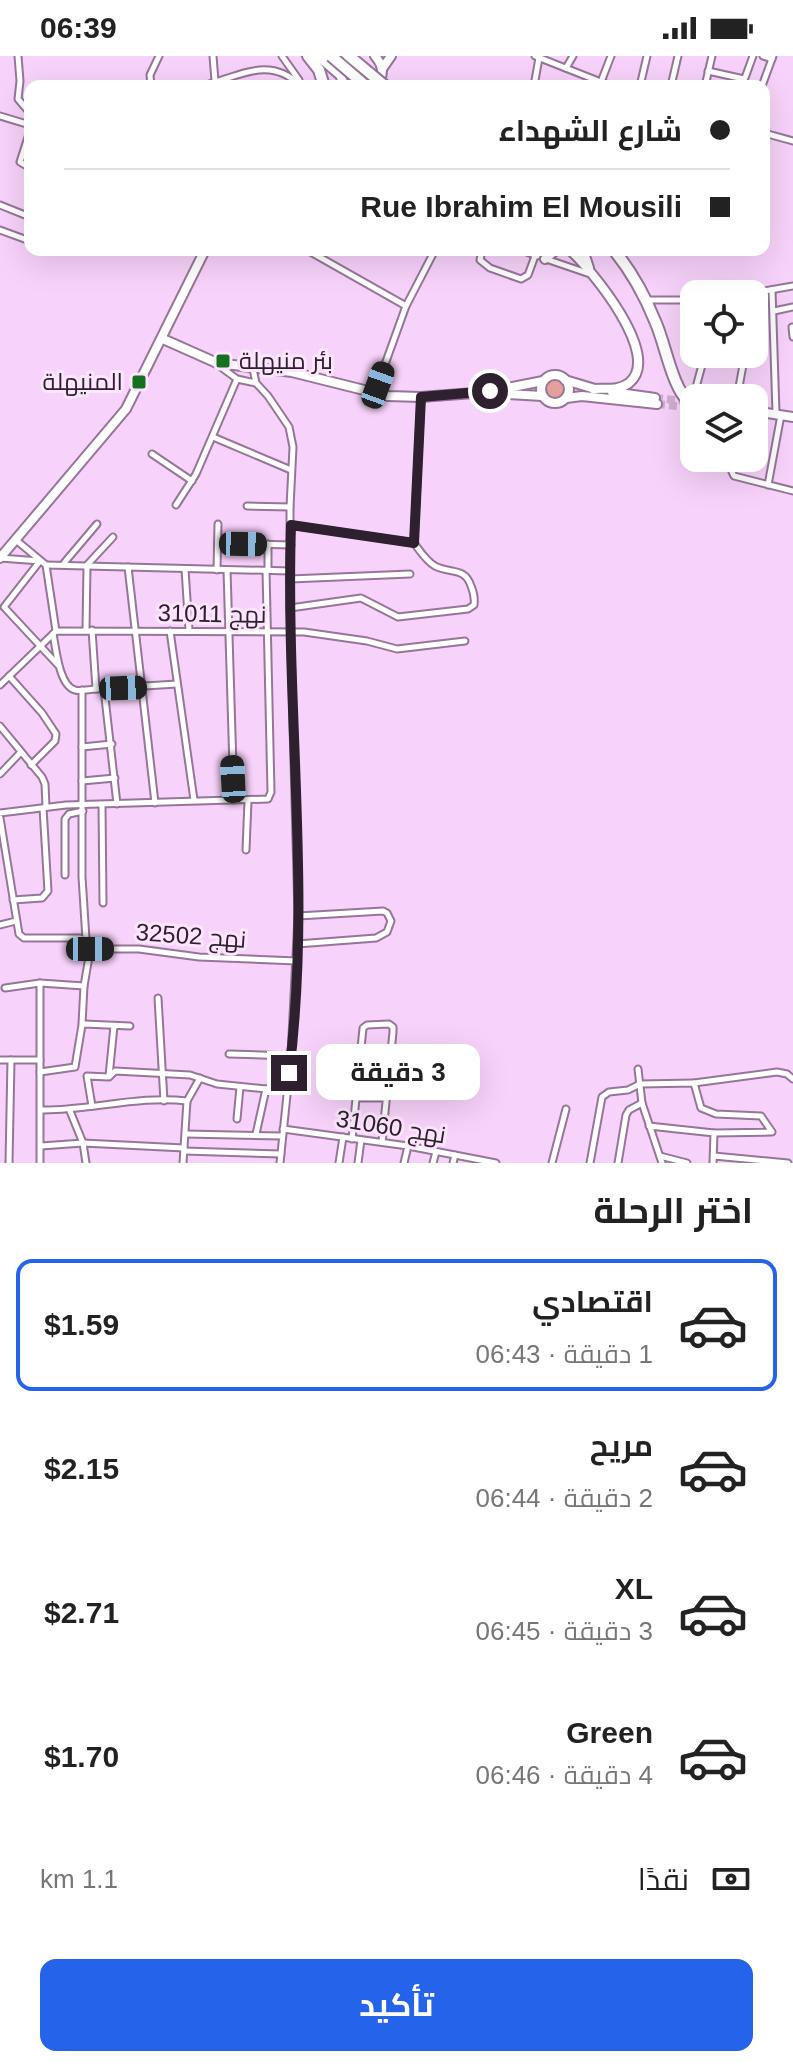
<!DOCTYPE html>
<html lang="ar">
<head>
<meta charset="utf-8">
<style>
  :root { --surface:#fff; --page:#f6f6f6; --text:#222; --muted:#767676; --line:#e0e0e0; --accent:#2563eb }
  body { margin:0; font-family:Arial,Cairo,sans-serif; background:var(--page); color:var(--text); direction:rtl; height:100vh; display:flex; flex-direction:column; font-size:30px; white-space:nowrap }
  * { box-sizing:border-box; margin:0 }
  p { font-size:26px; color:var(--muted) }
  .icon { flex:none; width:44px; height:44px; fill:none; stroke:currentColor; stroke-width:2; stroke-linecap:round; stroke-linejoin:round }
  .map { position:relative; height:1107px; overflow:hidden; direction:ltr }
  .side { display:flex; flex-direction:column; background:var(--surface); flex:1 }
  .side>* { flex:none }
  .hud { position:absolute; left:24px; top:24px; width:746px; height:176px; border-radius:16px; box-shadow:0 8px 32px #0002; direction:rtl; display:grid; align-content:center; height:176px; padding:0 40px; background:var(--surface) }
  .controls { position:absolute; left:680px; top:224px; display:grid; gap:16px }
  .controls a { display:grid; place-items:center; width:88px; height:88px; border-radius:16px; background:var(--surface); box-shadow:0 8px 32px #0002; font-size:40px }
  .end { position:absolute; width:36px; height:36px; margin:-18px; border:10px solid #2e202f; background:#fff; box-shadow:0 0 0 4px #fff }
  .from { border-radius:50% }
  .bubble { position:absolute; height:56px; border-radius:16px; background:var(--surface); box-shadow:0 8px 32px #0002; font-size:26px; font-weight:700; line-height:56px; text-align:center; direction:rtl }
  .car { position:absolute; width:24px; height:48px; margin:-24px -12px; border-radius:10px; box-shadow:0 0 6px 2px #0007; background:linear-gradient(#222 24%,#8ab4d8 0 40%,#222 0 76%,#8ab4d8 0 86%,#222 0) }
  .hud b { display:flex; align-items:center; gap:28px; height:76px; font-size:30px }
  .hud b+b { border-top:2px solid var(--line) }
  .hud i { width:20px; height:20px; background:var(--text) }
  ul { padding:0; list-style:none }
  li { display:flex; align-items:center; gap:24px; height:132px; margin:0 16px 12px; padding:0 24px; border:4px solid transparent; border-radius:16px }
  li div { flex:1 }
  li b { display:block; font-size:30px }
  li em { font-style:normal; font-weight:700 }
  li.on { border-color:var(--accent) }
  li>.icon { width:72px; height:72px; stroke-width:1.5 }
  h2 { padding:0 40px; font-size:36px; line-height:96px }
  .pay { display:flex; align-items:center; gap:20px; height:88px; padding:0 40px; font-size:30px }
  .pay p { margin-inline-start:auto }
  .cta { display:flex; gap:16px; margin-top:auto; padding:16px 40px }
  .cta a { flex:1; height:92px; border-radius:16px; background:var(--accent); color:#fff; font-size:32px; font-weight:700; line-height:92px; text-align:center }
  .status { display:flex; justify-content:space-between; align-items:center; height:56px; padding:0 40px; background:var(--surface); direction:ltr }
  .status svg { height:22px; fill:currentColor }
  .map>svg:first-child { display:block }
</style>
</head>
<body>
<div class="status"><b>06:39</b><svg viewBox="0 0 49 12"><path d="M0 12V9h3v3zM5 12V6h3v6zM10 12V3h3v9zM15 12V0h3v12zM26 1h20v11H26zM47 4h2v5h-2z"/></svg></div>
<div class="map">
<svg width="793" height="1107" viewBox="0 0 793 1107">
  <rect width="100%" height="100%" fill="#f7d2fa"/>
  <circle fill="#e4a09a" cx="555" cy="333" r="10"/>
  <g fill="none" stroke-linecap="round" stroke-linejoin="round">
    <g stroke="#cfaed1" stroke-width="8" stroke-dasharray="8 4" stroke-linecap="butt">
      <polyline points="655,342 684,345"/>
      <polyline points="657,348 686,351"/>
    </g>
    <g stroke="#967599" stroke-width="9">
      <g id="street">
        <polyline points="18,0 20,25 18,43 30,57"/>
        <polyline points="213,0 215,25"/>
        <polyline points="282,0 299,24"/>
        <polyline points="535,0 611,30"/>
        <polyline points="763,0 772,3"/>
        <polyline points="566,12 573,0"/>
        <polyline points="708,15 744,23"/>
        <polyline points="601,26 611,0"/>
        <polyline points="151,30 150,19 159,0"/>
        <path d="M 174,30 C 185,29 196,31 206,29 C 242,19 270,0 301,30"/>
        <polyline points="534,30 539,2"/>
        <polyline points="640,30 647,0"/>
        <polyline points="671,30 678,0"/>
        <polyline points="705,30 712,0"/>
        <polyline points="742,30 753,0"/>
        <polyline points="762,30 773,0"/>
        <polyline points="0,60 30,69"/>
        <polyline points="30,75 20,106 30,112"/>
        <polyline points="764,77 793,85"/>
        <polyline points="0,149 30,161"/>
        <polyline points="0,174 30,185"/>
        <polyline points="307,194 406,250"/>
        <polyline points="482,194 480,204 490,212 521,223 528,219 535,200"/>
        <polyline points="522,194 537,200"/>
        <polyline points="546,203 590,218"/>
        <polyline points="772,234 776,357"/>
        <polyline points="747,238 793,230"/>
        <polyline points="647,244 694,244"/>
        <polyline points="774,255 793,251"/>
        <polyline points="792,271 793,281"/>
        <polyline points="218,309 237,323 256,327"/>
        <polyline points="253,313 256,327 268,340 289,371 293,391 290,451 290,552 298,860 291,1000 280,1107"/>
        <polyline points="375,336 406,250 435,194"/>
        <polyline points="737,342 745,298"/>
        <polyline points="692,346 705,298"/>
        <polyline points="213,381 291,414"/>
        <polyline points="152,398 192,425"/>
        <polyline points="735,402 732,416 734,420 793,435"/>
        <polyline points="768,429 781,359"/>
        <polyline points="176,449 196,418 237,323"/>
        <polyline points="247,450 290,451"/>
        <polyline points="291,469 414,487"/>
        <polyline points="16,484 46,509 56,575"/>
        <polyline points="218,487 291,489"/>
        <polyline points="0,502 40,505"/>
        <polyline points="40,505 4,551 58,609"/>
        <polyline points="64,507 97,468"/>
        <polyline points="46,509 290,515"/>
        <polyline points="128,511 155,747"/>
        <polyline points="185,513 189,574"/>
        <polyline points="217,514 218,468"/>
        <polyline points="227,514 234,744"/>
        <polyline points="268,514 268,488"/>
        <polyline points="290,523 410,518"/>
        <path d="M 290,552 L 361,542 L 398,561 L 468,553 L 474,549 C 475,542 474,537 471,530 C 465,511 451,518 435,510 C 426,505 420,495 414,487 L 421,341"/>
        <polyline points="86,574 87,509 113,481"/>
        <polyline points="170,575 194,744"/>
        <path d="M 53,578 C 56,592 59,630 75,634 C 80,636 90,633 96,633 L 92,574"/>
        <polyline points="9,620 42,657 56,678 55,685 31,709"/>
        <polyline points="0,629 56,575 304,576 367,585 397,593 465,585"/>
        <polyline points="96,633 177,628"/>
        <polyline points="104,633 117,748"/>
        <polyline points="82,634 82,821 86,883"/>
        <polyline points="0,670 42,721 45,728 46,751"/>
        <polyline points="82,691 112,688"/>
        <polyline points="0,718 21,696"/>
        <polyline points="82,725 115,722"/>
        <polyline points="102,749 103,847"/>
        <polyline points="0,757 66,749 268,743 271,736 266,514"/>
        <polyline points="0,762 19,878 24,882 80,882 89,885 91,889 84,930 40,927 5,932"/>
        <polyline points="246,794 248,745"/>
        <polyline points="65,819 65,763 69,758 83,755"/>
        <polyline points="13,844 42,842 48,835 43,752"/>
        <polyline points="0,869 16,865"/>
        <polyline points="297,888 376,882 387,876 391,865 387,857 383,855 298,860"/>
        <polyline points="90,893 139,893 199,901 297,905"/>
        <polyline points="40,927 40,1016"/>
        <polyline points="158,942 164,1045"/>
        <polyline points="82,968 84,930"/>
        <polyline points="362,997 391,1000"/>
        <polyline points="229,998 291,1000"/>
        <polyline points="0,1004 11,1004"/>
        <polyline points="638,1013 642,1047 662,1107"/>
        <polyline points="360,1019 388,1023"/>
        <polyline points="109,1020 114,970"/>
        <polyline points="694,1027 777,1016 787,1018 793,1023"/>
        <polyline points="388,1030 412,1030"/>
        <polyline points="357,1042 386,1042"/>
        <polyline points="92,1050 87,1020 109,1021 115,1015 190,1019 217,1028 287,1035"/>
        <path d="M 41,1054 C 88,1055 140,1039 187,1045"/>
        <polyline points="237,1063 240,1031"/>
        <polyline points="649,1070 714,1077 713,1107"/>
        <polyline points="283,1073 408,1090 496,1107"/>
        <polyline points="186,1078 282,1080"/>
        <polyline points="256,1078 266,1033"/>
        <polyline points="352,1083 363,972 367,969 389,968 393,971 393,976 382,1086"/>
        <polyline points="41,1090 83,1087 70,1055"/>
        <polyline points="184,1095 281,1098"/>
        <polyline points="660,1100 687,1107"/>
        <polyline points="714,1100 788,1107"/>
        <polyline points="9,1107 11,1004 40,1004"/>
        <polyline points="40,1107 40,1016 75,1011 82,969 84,968 130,970"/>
        <polyline points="86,1107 83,1087 184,1092"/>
        <polyline points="183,1107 187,1045 200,1022"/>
        <polyline points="339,1107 343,1081"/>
        <polyline points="358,1107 361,1084"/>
        <polyline points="404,1107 408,1090"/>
        <polyline points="433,1107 436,1096"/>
        <polyline points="453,1107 455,1099"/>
        <polyline points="552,1107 566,1053"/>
        <polyline points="590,1107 602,1041 609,1036 628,1034 640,1028 694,1027 701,1052 716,1058 761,1060 772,1076 714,1077"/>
        <polyline points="618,1107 626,1059 629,1054 642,1047"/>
      </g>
    </g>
    <g stroke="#967599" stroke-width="12">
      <g id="secondary">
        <path d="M 375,0 C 384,10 384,19 377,30"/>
        <polyline points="382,13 391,0"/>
        <polyline points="345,30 339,17 345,0"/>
        <path d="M 570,194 C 592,214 663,300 629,327 C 619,335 605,332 593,333"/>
        <polyline points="545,203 556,194"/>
        <polyline points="163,283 217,307 292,316 388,340 421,341 487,336 543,325"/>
        <circle cx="555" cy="333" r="14"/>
        <polyline points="565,324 595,333"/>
        <polyline points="612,336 655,342"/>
        <polyline points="508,338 542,340"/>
        <polyline points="566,342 582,340 657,348"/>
        <polyline points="686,351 694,352"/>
        <polyline points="754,355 793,361"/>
        <polyline points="0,502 126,353 205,194"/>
      </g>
    </g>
    <g stroke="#967599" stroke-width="14">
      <g id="highway">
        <polyline points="308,0 319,14 324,30"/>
        <polyline points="319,0 339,17"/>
        <polyline points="582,194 588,212"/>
        <path d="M 614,194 C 631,215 645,240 655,265 C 665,286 672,332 689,346"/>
      </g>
    </g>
    <use href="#street" stroke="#fff" stroke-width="5"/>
    <use href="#secondary" stroke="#fff" stroke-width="8"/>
    <use href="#highway" stroke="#fff" stroke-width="10"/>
    <g stroke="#967599" stroke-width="14" stroke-linecap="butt">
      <g id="highway-bridge">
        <polyline points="331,0 366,30"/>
        <polyline points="349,0 385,30"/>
      </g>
    </g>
    <use href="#highway-bridge" stroke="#fff" stroke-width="10"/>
  </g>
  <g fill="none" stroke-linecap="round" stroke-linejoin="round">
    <path stroke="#2e202f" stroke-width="10" d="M 289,1017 C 312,836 285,652 291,469 L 414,487 L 421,341 L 490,335"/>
  </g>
  <g fill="#15711e" stroke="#fce5fd" stroke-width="3">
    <rect x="215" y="297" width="16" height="16" rx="4"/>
    <rect x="131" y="318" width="16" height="16" rx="4"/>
  </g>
  <g text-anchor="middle" stroke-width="6" stroke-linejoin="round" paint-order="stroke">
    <g font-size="24" fill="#2e202f" stroke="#fce5fd" text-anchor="start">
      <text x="239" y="313">بئر منيهلة</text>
      <text x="123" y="334" text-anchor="end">المنيهلة</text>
    </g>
    <g font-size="24" fill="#2e202f" stroke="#fce5fd">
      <text transform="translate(212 558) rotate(1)" y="8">نهج 31011</text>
      <text transform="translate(191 880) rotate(4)" y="8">نهج 32502</text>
      <text transform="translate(391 1071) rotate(9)" y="8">نهج 31060</text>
    </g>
  </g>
</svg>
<div class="controls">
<a><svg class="icon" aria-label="locate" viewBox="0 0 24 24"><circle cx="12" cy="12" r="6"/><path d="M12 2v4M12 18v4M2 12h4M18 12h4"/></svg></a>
<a><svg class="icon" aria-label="layers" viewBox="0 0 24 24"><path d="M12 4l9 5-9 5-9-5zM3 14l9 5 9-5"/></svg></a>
</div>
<i class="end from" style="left:490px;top:335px"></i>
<i class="end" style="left:289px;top:1017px"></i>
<div class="bubble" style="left:316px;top:988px;width:164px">3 دقيقة</div>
<i class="car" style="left:378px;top:329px;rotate:20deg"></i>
<i class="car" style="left:243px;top:488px;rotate:91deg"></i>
<i class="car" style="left:123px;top:632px;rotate:88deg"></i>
<i class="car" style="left:233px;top:723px;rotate:357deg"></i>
<i class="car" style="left:90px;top:893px;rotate:90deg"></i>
<div class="hud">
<b><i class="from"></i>شارع الشهداء</b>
<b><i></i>Rue Ibrahim El Mousili</b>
</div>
</div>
<section class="side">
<h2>اختر الرحلة</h2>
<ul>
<li class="on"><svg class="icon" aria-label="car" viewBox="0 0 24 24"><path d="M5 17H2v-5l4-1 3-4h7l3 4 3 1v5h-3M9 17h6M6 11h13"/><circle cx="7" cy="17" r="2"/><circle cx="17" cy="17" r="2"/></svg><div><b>اقتصادي</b><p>1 دقيقة · 06:43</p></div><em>$1.59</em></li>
<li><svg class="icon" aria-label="car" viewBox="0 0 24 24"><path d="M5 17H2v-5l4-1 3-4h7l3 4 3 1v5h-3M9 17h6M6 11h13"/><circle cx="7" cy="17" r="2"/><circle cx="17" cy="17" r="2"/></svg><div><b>مريح</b><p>2 دقيقة · 06:44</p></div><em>$2.15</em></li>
<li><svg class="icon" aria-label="car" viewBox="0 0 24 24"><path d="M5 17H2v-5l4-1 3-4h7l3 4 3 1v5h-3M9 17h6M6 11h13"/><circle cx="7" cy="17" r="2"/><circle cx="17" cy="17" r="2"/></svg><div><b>XL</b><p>3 دقيقة · 06:45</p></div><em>$2.71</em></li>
<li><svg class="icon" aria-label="car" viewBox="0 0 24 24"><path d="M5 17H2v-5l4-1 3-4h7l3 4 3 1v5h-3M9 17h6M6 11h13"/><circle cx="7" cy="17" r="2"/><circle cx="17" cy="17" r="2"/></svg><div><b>Green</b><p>4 دقيقة · 06:46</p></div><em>$1.70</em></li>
</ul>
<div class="pay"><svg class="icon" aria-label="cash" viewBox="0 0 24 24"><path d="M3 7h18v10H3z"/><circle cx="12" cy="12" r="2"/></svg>نقدًا<p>1.1 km</p></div>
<div class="cta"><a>تأكيد</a></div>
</section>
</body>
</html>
